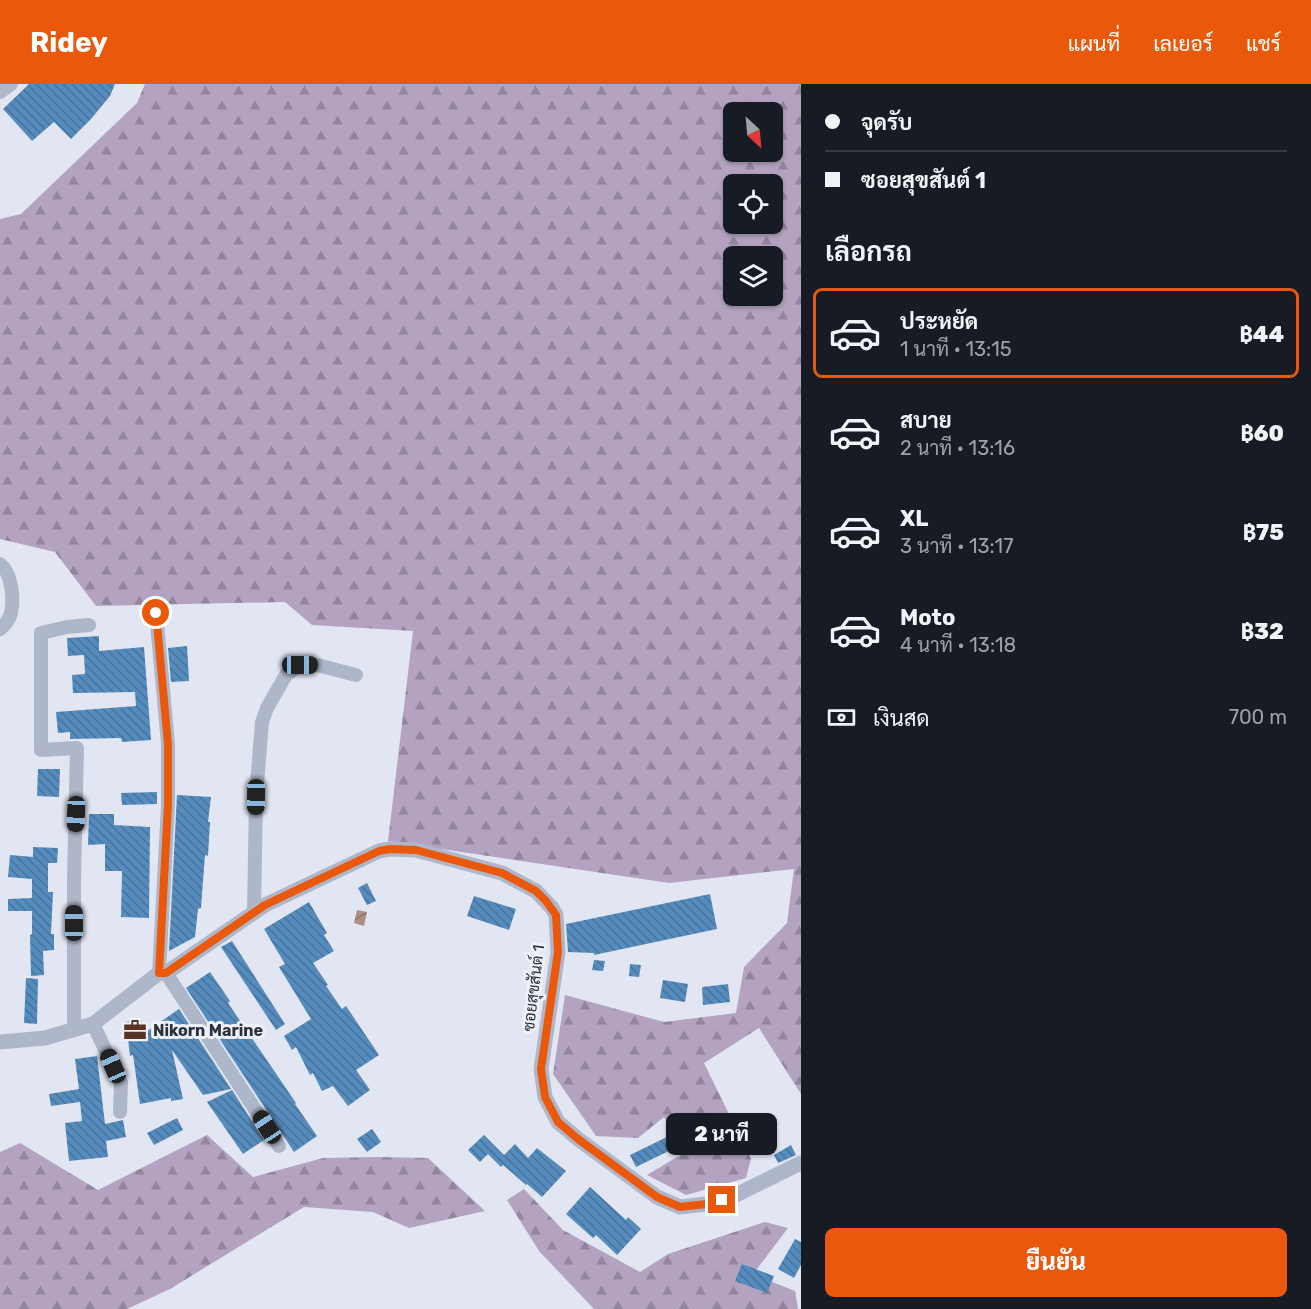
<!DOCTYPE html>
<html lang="th">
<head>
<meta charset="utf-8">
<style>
  :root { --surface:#171b24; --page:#20242c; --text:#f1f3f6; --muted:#9ea1a6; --line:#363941; --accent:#ea580c }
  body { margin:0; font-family:Rubik,Sarabun,sans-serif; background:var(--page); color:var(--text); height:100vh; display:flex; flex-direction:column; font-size:22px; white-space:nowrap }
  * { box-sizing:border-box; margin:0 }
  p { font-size:20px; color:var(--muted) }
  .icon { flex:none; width:33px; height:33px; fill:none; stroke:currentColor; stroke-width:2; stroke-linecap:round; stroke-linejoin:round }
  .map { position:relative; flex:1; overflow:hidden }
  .drawer { display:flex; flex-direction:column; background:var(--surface); width:510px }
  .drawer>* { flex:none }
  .top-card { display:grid; align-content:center; height:132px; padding:0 24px; background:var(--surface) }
  .needle { width:39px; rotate:154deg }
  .buttons { position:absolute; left:723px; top:18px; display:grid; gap:12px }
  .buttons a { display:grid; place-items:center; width:60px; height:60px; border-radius:9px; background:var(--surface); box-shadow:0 2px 4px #0004; font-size:30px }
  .end { position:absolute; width:27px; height:27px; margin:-14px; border:8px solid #ea580c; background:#fff; box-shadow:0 0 0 3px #fff }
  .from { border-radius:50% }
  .bubble { position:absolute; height:42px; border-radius:9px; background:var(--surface); box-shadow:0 2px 4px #0004; font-size:20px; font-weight:800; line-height:42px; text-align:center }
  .car { position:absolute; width:18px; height:36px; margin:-18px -9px; border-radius:8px; box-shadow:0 0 4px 2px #0007; background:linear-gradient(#222 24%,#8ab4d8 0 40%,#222 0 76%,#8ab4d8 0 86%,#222 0) }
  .top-card b { display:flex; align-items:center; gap:21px; height:57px; font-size:22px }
  .top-card b+b { border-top:2px solid var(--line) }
  .top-card i { width:15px; height:15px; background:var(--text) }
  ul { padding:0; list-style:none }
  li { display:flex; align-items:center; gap:18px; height:90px; margin:0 12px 9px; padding:0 12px; border:3px solid transparent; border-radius:9px }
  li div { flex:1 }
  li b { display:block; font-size:22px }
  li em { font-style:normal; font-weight:800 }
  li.active { border-color:var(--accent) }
  li>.icon { width:54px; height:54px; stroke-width:1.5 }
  h2 { padding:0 24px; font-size:27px; line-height:72px }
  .pay { display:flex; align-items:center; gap:15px; height:66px; padding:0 24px; font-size:22px }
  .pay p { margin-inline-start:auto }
  .action { display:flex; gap:12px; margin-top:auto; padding:12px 24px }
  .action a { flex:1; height:69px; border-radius:9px; background:var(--accent); color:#fff; font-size:24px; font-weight:800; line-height:69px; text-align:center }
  header { display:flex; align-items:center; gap:36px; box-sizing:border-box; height:84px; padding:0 30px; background:var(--accent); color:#fff }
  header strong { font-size:28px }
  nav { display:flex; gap:33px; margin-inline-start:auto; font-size:21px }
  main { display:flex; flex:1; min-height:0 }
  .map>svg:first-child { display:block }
</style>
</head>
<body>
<header>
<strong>Ridey</strong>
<nav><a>แผนที่</a><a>เลเยอร์</a><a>แชร์</a></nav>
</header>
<main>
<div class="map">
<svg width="801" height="1225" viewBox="0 0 801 1225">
  <defs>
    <pattern id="forest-firs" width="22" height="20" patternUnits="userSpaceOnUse" patternTransform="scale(1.5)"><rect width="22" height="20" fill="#b3a3c0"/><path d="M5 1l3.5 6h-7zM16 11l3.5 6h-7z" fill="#92859d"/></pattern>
    <pattern id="water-waves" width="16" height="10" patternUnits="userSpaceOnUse" patternTransform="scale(1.5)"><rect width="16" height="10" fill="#ad8e83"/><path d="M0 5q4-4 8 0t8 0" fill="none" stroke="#8d756c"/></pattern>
    <pattern id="building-back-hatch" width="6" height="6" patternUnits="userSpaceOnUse" patternTransform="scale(1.5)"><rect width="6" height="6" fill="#568cbd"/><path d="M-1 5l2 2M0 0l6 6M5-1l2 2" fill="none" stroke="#47739b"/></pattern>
  </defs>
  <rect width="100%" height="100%" fill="#e2e6f2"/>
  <g fill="url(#forest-firs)" fill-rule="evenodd">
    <path d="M 145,0 L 801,0 L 801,1010 L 759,944 L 704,979 L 751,1075 L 746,1094 L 686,1111 L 647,1091 L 687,1067 L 664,1033 L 638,1054 L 596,1052 L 553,990 L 565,911 L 664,938 L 736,929 L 744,883 L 787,839 L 794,785 L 669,799 L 388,757 L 413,547 L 312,541 L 285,518 L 96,522 L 55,468 L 0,455 L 0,135 L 21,130 L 137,19 ZM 734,28 L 772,28 L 772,68 L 734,68 ZM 734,100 L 772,100 L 772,140 L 734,140 ZM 734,172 L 772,172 L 772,212 L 734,212 Z"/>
    <polygon points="207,1051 253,1093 323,1074 378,1073 428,1074 485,1127 409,1144 373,1128 304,1123 170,1205 127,1225 0,1225 0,1068 20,1059 98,1106"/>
    <polygon points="524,1105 563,1146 640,1188 668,1170 765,1138 788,1144 753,1190 795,1207 798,1225 594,1225 539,1167 507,1116"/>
  </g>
  <polygon fill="url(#water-waves)" points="357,826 367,828 364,842 354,839"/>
  <g fill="url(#building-back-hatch)">
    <polygon points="29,0 115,0 110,12 91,35 71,55 54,38 32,57 3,25"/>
    <polygon points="99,552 99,567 144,563 151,656 122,658 121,654 70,655 70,648 58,649 56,628 136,622 135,608 73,609 72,591 85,590 84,571 68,572 67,554"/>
    <polygon points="187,562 189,597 171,598 168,564"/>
    <polygon points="38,685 60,685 59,713 37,712"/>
    <polygon points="157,708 157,720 122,721 121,709"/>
    <polygon points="177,711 211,713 208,738 210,738 208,772 205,771 201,824 198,825 195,853 169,867"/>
    <polygon points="89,730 114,730 114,741 150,743 149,834 121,833 122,787 105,787 105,760 88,761"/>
    <polygon points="33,763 58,764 57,779 48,779 48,808 53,808 51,850 54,850 54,866 43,867 44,891 31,892 30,851 32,850 32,827 8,827 8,815 32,814 32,795 8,793 10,771 33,773"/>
    <polygon points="367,799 376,817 367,821 358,804"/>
    <polygon points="710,810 717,845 594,871 594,869 568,868 566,840"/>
    <polygon points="474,812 516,825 509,846 467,832"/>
    <polygon points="309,818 327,849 324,851 334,867 313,879 328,901 326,902 342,925 346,922 379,971 356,986 370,1006 348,1022 333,1002 322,1007 313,989 310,991 296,963 292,966 284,952 311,935 279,883 285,880 264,845"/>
    <polygon points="232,857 285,940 276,946 221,863"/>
    <polygon points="594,876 605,877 603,887 592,886"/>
    <polygon points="630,880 641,881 639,893 629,892"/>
    <polygon points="210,888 230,917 228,919 296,1019 295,1020 317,1052 294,1068 186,904"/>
    <polygon points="26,894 38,895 37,940 24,939"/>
    <polygon points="663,896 688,900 685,918 660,914"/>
    <polygon points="728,900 730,918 703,921 702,903"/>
    <polygon points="179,925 231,1005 203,1011 172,966 183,1015 171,1017 171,1014 140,1020 133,971 130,972 126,938 141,936 143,950"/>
    <polygon points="97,972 105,1040 123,1036 126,1053 106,1057 108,1073 69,1077 65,1039 82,1037 80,1018 51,1022 49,1010 79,1005 75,975"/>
    <polygon points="232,1006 264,1056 243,1070 207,1018"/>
    <polygon points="177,1034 183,1046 154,1061 147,1049"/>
    <polygon points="372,1045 381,1058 367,1068 357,1055"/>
    <polygon points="484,1051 504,1071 515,1060 528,1074 537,1064 566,1087 542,1113 527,1100 526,1101 503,1081 501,1083 488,1070 480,1078 468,1066"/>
    <polygon points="669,1052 675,1064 636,1083 630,1071"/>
    <polygon points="791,1061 796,1071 778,1079 774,1071"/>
    <polygon points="590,1103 626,1136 628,1133 641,1145 617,1171 596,1151 593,1154 566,1130"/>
    <polygon points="795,1155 801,1158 801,1181 794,1194 778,1185"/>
    <polygon points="742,1180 774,1192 767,1209 735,1197"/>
  </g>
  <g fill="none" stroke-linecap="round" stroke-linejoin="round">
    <g stroke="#aeb7ca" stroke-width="14">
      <polyline points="0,8 11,0"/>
      <path d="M 0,480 C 12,489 14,515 11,529 C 9,536 5,541 0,545"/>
      <polyline points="156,529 168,660 168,721 159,889"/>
      <polyline points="254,828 256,713 262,638 267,624 286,591 300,581 317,581 356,591"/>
      <polyline points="166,889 279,1062"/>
      <polyline points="93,940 121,999 120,1028"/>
      <polyline points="74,946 74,796 77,664 41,666 41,549 67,543 89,541"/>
    </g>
    <polyline stroke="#aeb7ca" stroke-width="15" points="0,958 45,954 93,940 159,889 166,889 265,821 379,767 390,765 416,766 502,789 536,807 552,824 556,831 558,868 541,985 545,1013 558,1038 578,1055 657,1113 680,1123 707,1120 736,1111 801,1079"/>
  </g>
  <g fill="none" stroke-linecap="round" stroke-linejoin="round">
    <polyline stroke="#ea580c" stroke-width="8" points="156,529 168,660 168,721 159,889 166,889 265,821 379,767 390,765 416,766 502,789 536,807 546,817 556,831 558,868 541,985 545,1013 558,1038 578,1055 657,1113 680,1123 707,1120 722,1116"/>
  </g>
  <defs>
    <g id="office-bare" transform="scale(1.8)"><path d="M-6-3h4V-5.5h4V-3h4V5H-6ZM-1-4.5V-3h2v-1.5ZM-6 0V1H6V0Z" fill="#583424" stroke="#eef1fa" stroke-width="2.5" paint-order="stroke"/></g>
  </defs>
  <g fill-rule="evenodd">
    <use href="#office-bare" x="135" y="946"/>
  </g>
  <g text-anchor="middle" stroke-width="6" stroke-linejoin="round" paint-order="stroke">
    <g font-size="16" fill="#2c3239" stroke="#eef1fa">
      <text transform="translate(533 904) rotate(-83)" y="6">ซอยสุขสันต์ 1</text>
    </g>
    <g font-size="16" font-weight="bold" fill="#2c3239" stroke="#eef1fa" text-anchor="start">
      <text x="153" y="952">Nikorn Marine</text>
    </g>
  </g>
</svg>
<div class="buttons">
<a><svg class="needle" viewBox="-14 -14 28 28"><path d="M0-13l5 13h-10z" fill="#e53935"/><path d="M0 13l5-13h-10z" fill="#9ea1a6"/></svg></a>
<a><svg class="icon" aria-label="locate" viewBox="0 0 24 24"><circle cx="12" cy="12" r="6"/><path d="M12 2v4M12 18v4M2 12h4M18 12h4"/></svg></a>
<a><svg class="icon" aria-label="layers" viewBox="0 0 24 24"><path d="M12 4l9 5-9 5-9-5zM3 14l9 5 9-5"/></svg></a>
</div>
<i class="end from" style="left:156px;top:529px"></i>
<i class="end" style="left:722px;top:1116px"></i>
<div class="bubble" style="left:666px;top:1029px;width:111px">2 นาที</div>
<i class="car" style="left:300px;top:581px;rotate:90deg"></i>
<i class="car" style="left:256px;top:713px;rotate:181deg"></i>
<i class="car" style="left:76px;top:730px;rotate:182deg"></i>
<i class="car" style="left:74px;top:839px;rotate:0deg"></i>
<i class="car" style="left:113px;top:982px;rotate:336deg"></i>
<i class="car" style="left:267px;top:1043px;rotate:327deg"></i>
</div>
<section class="drawer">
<div class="top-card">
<b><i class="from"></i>จุดรับ</b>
<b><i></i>ซอยสุขสันต์ 1</b>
</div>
<h2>เลือกรถ</h2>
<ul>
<li class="active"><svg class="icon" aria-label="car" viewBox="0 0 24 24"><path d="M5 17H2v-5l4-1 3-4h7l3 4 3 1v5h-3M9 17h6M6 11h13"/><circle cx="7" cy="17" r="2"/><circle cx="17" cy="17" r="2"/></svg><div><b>ประหยัด</b><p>1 นาที · 13:15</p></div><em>฿44</em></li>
<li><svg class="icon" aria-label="car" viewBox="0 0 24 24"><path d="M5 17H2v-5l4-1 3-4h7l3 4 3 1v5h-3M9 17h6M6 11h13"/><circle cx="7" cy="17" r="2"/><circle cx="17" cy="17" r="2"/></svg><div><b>สบาย</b><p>2 นาที · 13:16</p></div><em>฿60</em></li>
<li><svg class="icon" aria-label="car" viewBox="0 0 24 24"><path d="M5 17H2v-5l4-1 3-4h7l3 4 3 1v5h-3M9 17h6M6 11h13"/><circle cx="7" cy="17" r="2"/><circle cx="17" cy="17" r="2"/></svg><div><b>XL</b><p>3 นาที · 13:17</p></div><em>฿75</em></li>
<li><svg class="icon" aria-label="car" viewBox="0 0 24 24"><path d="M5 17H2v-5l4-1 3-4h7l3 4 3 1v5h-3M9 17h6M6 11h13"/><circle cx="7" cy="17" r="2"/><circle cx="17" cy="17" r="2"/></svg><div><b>Moto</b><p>4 นาที · 13:18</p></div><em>฿32</em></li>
</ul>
<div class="pay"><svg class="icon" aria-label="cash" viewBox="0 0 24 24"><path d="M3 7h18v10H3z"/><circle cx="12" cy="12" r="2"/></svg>เงินสด<p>700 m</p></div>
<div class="action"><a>ยืนยัน</a></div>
</section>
</main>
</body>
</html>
